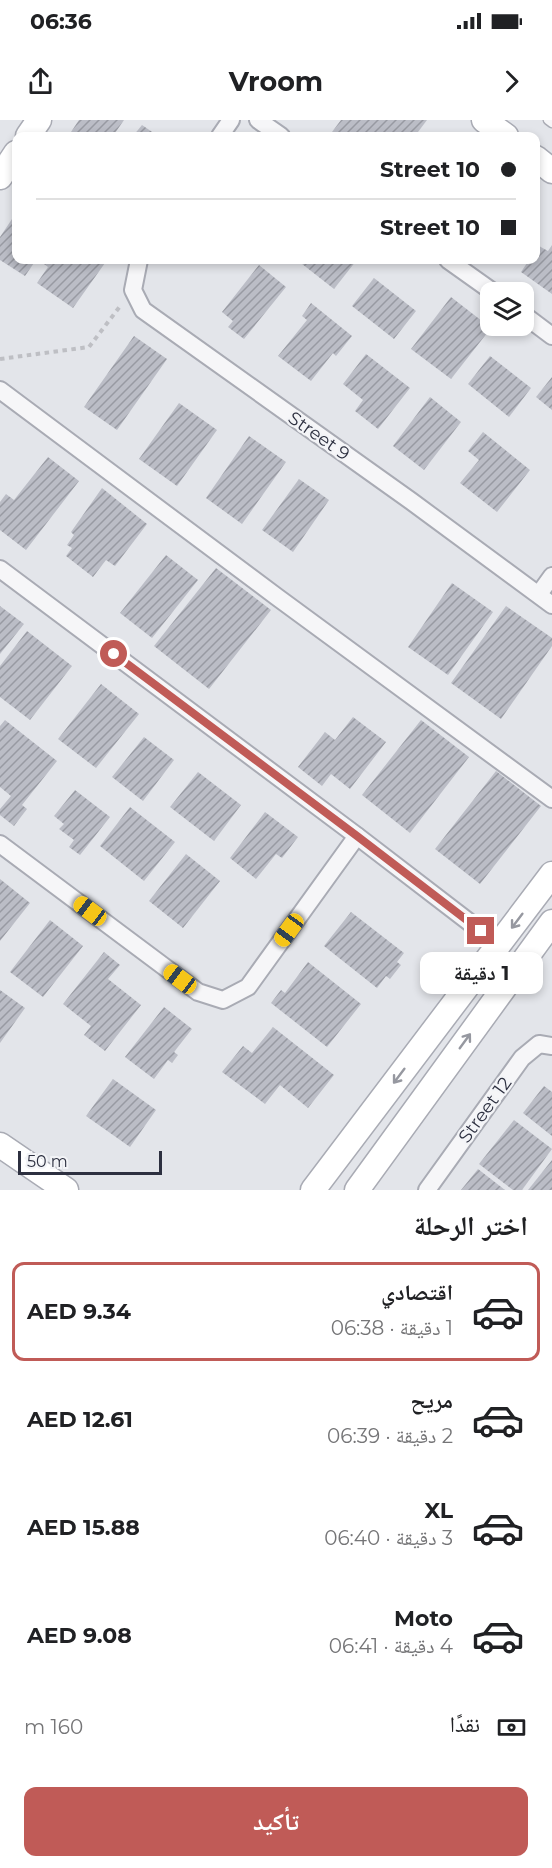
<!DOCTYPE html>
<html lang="ar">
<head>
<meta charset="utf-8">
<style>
  :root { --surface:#fff; --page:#f6f6f6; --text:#202124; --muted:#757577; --line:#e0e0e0; --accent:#c05b57 }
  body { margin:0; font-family:Montserrat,"Noto Naskh Arabic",sans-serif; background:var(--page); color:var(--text); direction:rtl; height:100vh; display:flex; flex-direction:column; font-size:22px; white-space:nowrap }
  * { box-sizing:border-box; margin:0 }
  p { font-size:20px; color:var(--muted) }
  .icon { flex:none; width:33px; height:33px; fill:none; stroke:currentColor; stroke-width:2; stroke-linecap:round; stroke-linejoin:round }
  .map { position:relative; height:1070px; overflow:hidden; direction:ltr }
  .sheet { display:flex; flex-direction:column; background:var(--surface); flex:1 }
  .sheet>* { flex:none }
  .top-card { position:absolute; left:12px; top:12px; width:528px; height:132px; border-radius:12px; box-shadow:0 3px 9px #0003; direction:rtl; display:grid; align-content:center; height:132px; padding:0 24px; background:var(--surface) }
  .fabs { position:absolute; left:480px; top:162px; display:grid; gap:12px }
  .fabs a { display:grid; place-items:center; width:54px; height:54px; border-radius:12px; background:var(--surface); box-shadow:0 3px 9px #0003; font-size:30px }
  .scale { position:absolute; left:18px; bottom:15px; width:144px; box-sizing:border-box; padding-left:6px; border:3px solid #2d3040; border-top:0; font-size:16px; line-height:21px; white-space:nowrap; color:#2d3040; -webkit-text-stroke:4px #f3f4f7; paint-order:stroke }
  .end { position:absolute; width:27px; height:27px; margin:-14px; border:8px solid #c05b57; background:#fff; box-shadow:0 0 0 3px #fff }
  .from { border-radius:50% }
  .bubble { position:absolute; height:42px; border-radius:12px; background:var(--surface); box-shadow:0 3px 9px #0003; font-size:20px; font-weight:700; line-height:42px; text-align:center; direction:rtl }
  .car { position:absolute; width:18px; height:36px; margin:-18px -9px; border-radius:8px; box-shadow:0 0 4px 2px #0007; background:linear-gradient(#f5c518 24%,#345 0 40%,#f5c518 0 76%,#345 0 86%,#f5c518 0) }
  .top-card b { display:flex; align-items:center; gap:21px; height:57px; font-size:22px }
  .top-card b+b { border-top:2px solid var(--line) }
  .top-card i { width:15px; height:15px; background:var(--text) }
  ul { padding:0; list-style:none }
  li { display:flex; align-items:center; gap:18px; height:99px; margin:0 12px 9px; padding:0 12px; border:3px solid transparent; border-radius:12px }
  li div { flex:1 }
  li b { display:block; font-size:22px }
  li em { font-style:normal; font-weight:700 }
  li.current { border-color:var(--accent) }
  li>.icon { width:54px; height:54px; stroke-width:1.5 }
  h2 { padding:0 24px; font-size:27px; line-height:72px }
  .pay { display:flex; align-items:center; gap:15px; height:66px; padding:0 24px; font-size:22px }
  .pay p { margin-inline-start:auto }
  .action { display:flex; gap:12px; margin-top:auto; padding:12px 24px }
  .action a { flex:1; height:69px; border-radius:12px; background:var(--accent); color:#fff; font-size:24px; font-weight:700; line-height:69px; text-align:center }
  .status { display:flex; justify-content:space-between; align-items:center; height:42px; padding:0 30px; background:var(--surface); direction:ltr }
  .status svg { height:16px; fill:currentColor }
  header { display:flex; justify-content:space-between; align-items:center; height:78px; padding:0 24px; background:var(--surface); font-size:27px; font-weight:700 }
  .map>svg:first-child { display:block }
</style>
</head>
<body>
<div class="status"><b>06:36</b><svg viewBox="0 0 49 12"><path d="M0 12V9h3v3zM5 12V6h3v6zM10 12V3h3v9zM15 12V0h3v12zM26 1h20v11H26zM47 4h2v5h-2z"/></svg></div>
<header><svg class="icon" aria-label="forward" viewBox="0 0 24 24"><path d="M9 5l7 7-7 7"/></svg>Vroom<svg class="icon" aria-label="share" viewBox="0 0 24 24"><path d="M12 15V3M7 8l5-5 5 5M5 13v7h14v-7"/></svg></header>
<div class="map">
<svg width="552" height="1070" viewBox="0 0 552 1070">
  <defs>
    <pattern id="building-hatch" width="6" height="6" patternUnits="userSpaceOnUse" patternTransform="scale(1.5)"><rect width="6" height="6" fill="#bbbdc6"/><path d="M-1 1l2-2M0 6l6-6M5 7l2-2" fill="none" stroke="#989aa2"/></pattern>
  </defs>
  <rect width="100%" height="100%" fill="#e3e5ea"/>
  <g fill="url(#building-hatch)">
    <polygon points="79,0 124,0 113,16 72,16 69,15"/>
    <polygon points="341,0 427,0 415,16 329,16"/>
    <polygon points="142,5 158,16 133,16"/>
    <polygon points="16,93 16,140 36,140 25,156 0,140 0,117"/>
    <polygon points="552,125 552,174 521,152 529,140 536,140 536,131 539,126 548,131"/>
    <polygon points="41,140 99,140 105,143 73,188 37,163 48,147 40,141"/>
    <polygon points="297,140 354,140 356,141 334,169"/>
    <polygon points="259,145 286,167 244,219 228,207 233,201 222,192"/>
    <polygon points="374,158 416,191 394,219 352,186"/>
    <polygon points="451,177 491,208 451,259 411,229"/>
    <polygon points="311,183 352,216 336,236 333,233 311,261 278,236 307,200 302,196"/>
    <polygon points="134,216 167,239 117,310 84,287"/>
    <polygon points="366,234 410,268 378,309 355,291 363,280 343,264"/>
    <polygon points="490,236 531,268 509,297 468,264"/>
    <polygon points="552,257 552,290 536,277"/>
    <polygon points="430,277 461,302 424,350 393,326"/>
    <polygon points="179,283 217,310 177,366 139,339"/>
    <polygon points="483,312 530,350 497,392 460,363 479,340 468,331"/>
    <polygon points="249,316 286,342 242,404 206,378"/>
    <polygon points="48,337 79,361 26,430 0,410 0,382 6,374 14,380"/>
    <polygon points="299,359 329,380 293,432 262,410"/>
    <polygon points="102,368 147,404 115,446 106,440 93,457 66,436 72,428 67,425 74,415 71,412"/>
    <polygon points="166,435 198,460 152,518 120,493"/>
    <polygon points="216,448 271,490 209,569 154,526"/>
    <polygon points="452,463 493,492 448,555 408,527"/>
    <polygon points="0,486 24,504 0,534"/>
    <polygon points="506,486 552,518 552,526 501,599 451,563"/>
    <polygon points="27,511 72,546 30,600 0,577 0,546"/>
    <polygon points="101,564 139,594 96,648 58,619"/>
    <polygon points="353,597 386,622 350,669 331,654 322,666 298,647 325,612 335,620"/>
    <polygon points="5,600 57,641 22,685 27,689 14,706 0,695 0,689 11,676 0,667 0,606"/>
    <polygon points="421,600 469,637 410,713 362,675"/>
    <polygon points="144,617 174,640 143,681 112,657"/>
    <polygon points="496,651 541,686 480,764 435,729"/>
    <polygon points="198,652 241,685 214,721 170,687"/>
    <polygon points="75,670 110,697 80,735 69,727 74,720 59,709 64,704 54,696"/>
    <polygon points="130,687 175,722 144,761 100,726"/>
    <polygon points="265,692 298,717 282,738 276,734 256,759 230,738"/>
    <polygon points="186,734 220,761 183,808 149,781"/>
    <polygon points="0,759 30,783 0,821"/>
    <polygon points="351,792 404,833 397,842 401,845 390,859 386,856 377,868 324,826"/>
    <polygon points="50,800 83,826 43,877 10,852"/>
    <polygon points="104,832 120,845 108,859 141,885 105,931 84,915 91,906 63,884"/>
    <polygon points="308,842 361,884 327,927 271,883 281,870 285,873"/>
    <polygon points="0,870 25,888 0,923"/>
    <polygon points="164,887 192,909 174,932 178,935 172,943 168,940 154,959 125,937"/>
    <polygon points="273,907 334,955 308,988 280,965 265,984 222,952 243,926 252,933"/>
    <polygon points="113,959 156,990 130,1027 86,996"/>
    <polygon points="544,966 552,972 552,1016 523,993"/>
    <polygon points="514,1000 552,1029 522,1070 513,1070 479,1044"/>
    <polygon points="552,1040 552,1070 528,1070"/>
    <polygon points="478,1049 505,1070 461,1070"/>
  </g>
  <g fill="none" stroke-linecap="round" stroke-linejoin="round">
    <g stroke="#a9abb4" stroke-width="11">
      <polyline id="lane" points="548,0 552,3"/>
    </g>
    <g stroke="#a9abb4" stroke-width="20">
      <g id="street">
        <polyline points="258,0 281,16"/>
        <polyline points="220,16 231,0"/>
        <polyline points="139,140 133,170 143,190 411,381 552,485"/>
        <polyline points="448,140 493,172"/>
        <polyline points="524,195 552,216"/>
        <polyline points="0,270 277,477 552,679"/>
        <polyline points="0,449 357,716 499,825"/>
        <polyline points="539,474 552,456"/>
        <polyline points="0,724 198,872 223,880 248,867 357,716"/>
        <polyline points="427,1070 522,938 539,924 552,926"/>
      </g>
    </g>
    <g stroke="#a9abb4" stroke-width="27">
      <g id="secondary">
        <polyline points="484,0 506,16"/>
        <polyline points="28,16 39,0"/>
        <polyline points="536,38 552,51"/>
        <polyline points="0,57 16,33"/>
        <polyline points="0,1025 66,1070"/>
        <polyline points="313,1070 552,754"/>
        <polyline points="357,1070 552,802"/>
      </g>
    </g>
    <polyline stroke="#bebfc4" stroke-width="4" stroke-dasharray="4.5 4.5" stroke-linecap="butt" points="0,239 89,227 121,185"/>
    <use href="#lane" stroke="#f6f6f8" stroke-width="8"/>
    <use href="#street" stroke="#f6f6f8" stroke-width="16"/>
    <use href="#secondary" stroke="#fff" stroke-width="24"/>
  </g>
  <defs><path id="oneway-shaft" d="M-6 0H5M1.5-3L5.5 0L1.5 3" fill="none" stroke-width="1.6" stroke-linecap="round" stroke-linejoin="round" transform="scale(1.5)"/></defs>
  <g stroke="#9698a0">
    <use href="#oneway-shaft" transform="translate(517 801) rotate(127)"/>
    <use href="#oneway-shaft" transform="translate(465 921) rotate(-54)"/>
    <use href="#oneway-shaft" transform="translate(399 956) rotate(127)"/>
  </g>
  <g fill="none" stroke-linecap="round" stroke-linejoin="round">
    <polyline stroke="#c05b57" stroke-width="8" points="114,534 357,716 481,811"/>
  </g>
  <g text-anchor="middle" stroke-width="4.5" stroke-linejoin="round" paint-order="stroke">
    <g font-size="18" fill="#2d3040" stroke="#f3f4f7">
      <text transform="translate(319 316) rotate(35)" y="6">Street 9</text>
      <text transform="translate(485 990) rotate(-54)" y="6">Street 12</text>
    </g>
  </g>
</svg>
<div class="fabs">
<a><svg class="icon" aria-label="layers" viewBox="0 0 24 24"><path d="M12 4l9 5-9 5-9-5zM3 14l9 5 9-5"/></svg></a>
</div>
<div class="scale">50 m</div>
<i class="end from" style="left:114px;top:534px"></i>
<i class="end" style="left:481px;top:811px"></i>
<div class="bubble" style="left:420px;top:832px;width:123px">1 دقيقة</div>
<i class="car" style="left:90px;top:791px;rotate:307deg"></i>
<i class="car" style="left:289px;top:810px;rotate:216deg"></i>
<i class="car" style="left:180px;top:859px;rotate:307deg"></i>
<div class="top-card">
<b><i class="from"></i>Street 10</b>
<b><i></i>Street 10</b>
</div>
</div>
<section class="sheet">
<h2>اختر الرحلة</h2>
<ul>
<li class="current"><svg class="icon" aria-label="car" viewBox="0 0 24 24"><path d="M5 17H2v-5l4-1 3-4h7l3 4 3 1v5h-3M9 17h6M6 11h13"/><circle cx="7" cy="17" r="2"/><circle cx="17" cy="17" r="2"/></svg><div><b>اقتصادي</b><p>1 دقيقة · 06:38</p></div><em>AED 9.34</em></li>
<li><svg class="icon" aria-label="car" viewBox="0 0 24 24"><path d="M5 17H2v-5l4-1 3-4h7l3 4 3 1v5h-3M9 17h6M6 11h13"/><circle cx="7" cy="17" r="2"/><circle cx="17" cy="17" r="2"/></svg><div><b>مريح</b><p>2 دقيقة · 06:39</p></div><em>AED 12.61</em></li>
<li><svg class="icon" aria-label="car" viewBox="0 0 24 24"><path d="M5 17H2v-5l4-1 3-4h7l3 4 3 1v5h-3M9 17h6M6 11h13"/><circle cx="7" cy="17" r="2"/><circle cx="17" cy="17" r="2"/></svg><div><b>XL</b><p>3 دقيقة · 06:40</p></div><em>AED 15.88</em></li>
<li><svg class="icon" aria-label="car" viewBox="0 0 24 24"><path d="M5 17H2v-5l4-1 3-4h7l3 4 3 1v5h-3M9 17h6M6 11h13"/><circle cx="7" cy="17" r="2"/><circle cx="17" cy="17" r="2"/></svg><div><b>Moto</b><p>4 دقيقة · 06:41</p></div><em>AED 9.08</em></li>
</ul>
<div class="pay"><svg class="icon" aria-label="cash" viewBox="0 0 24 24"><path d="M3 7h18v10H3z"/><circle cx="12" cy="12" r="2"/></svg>نقدًا<p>160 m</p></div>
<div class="action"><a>تأكيد</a></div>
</section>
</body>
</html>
